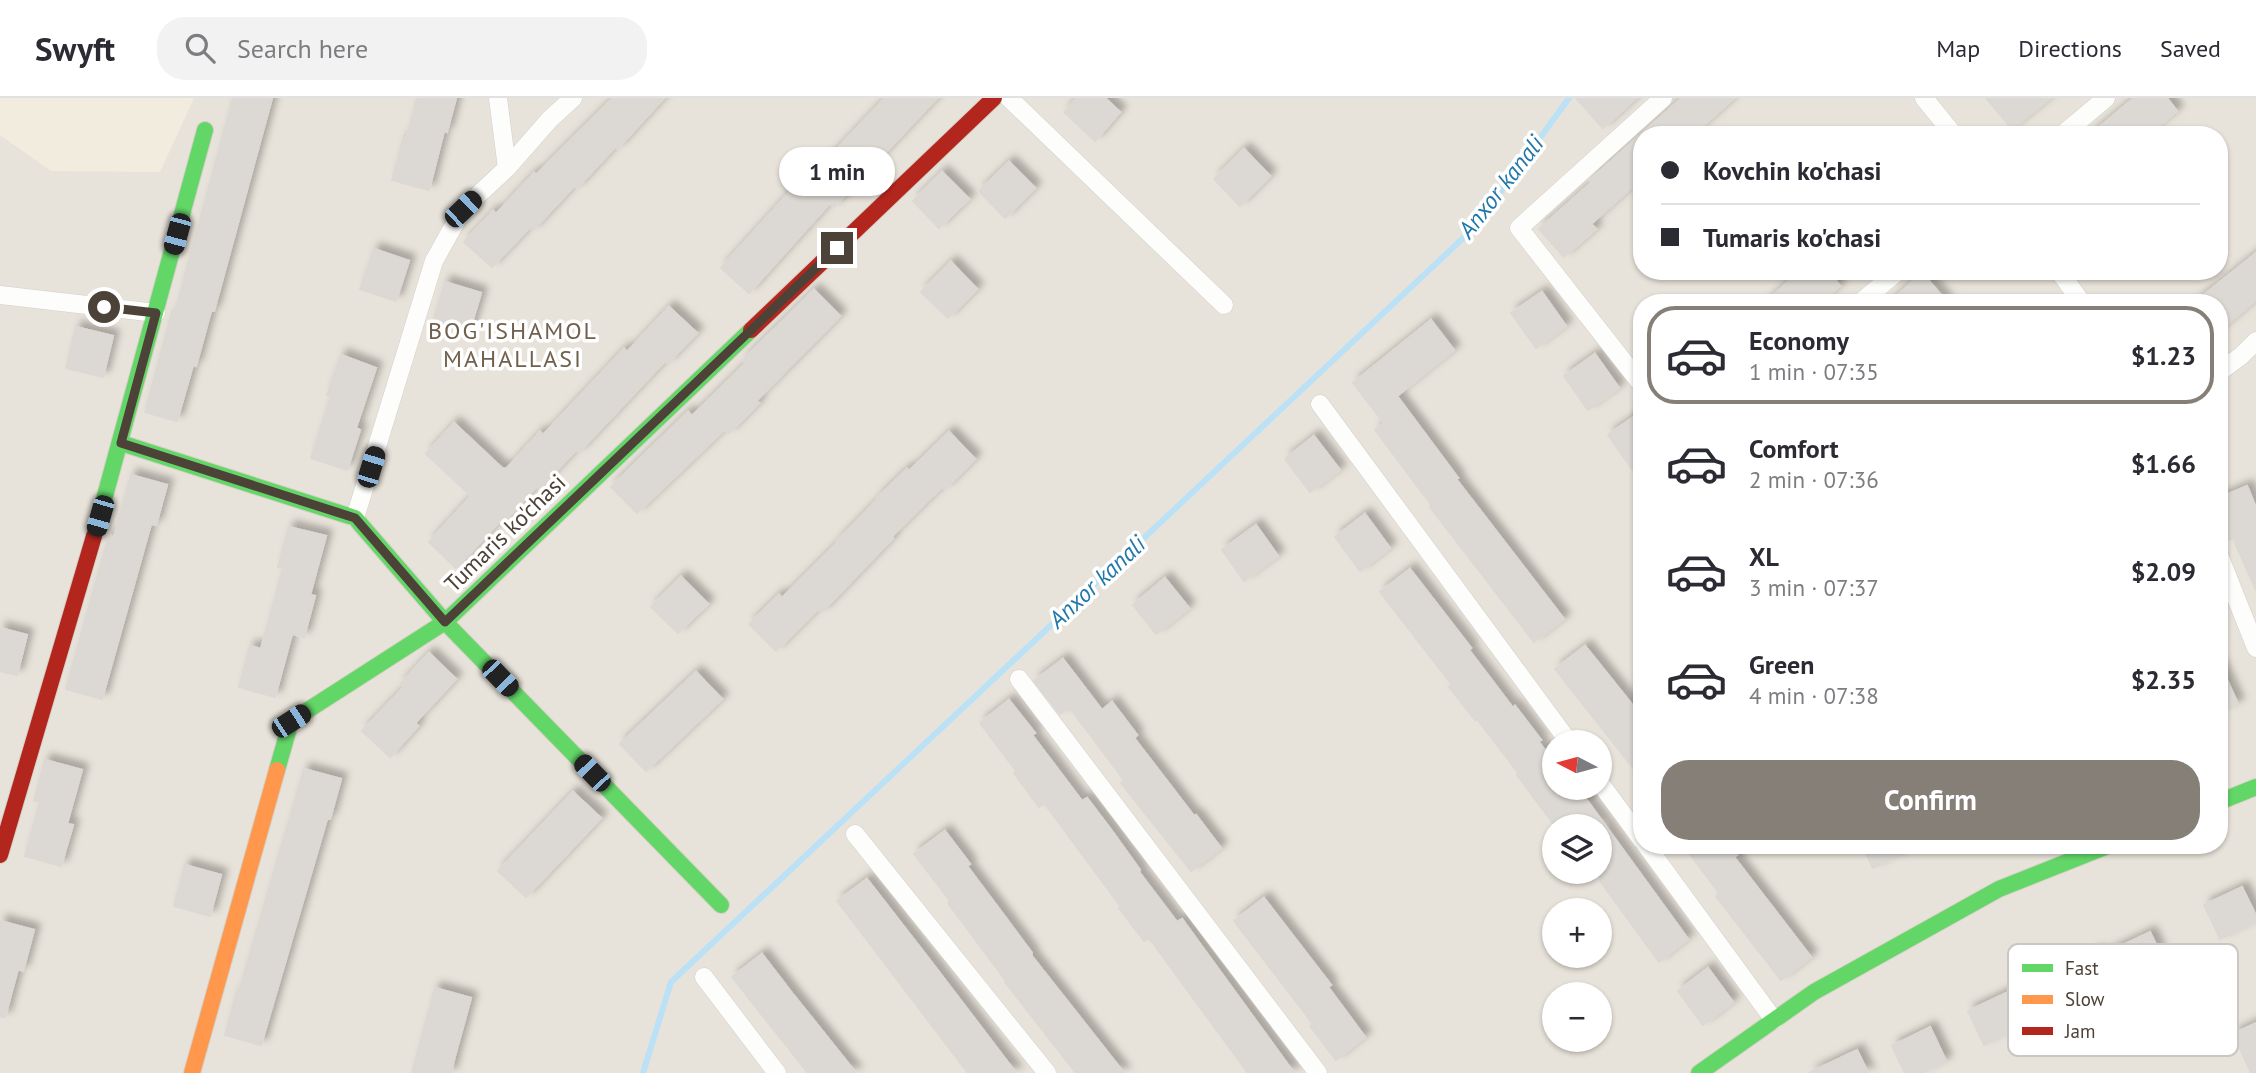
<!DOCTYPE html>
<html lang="en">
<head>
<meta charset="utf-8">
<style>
  :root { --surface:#fff; --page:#f2f2f3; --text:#2b2b33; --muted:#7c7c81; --line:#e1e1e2; --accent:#867f77 }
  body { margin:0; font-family:"PT Sans",sans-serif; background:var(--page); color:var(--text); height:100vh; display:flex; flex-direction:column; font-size:26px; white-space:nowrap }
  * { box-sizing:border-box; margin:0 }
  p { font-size:23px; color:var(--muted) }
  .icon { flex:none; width:38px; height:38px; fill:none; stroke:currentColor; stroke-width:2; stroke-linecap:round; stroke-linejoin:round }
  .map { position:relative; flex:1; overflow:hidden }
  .drawer { position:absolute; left:1633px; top:196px; width:595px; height:560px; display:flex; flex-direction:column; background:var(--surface); border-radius:28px; box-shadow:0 2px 5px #0004 }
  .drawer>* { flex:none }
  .guide { position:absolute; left:1633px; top:28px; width:595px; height:154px; border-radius:28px; box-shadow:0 2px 5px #0004; display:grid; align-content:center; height:154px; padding:0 28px; background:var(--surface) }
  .needle { width:46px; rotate:276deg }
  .fabs { position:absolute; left:1542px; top:632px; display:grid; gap:14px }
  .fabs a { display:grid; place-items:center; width:70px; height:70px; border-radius:50%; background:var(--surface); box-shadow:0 2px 5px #0004; font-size:35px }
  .end { position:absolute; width:32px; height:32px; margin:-16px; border:9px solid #4c4237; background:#fff; box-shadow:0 0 0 4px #fff }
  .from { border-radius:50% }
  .bubble { position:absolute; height:49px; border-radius:24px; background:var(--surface); box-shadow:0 2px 5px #0004; font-size:23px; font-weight:700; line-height:49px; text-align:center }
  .car { position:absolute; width:21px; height:42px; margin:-21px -10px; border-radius:9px; box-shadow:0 0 5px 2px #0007; background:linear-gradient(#222 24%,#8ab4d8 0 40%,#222 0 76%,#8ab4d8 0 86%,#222 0) }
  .guide b { display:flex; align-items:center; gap:24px; height:66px; font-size:26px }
  .guide b+b { border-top:2px solid var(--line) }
  .guide i { width:18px; height:18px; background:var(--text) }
  ul { padding:12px 0 0; list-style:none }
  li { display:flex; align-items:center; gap:21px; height:98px; margin:0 14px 10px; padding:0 14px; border:4px solid transparent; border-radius:28px }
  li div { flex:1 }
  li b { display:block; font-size:26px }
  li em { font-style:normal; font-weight:700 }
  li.active { border-color:var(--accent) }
  li>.icon { width:63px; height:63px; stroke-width:1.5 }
  .action { display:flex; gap:14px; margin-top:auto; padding:14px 28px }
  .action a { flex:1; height:80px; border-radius:28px; background:var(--accent); color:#fff; font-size:28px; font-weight:700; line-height:80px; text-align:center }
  header { display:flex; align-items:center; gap:42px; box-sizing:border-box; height:98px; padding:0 35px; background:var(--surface); border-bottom:2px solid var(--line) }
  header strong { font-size:33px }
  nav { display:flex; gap:38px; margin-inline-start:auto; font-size:24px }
  .search { width:490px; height:63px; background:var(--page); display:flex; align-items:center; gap:18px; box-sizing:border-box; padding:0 24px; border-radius:28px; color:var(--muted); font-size:26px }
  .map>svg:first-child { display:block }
</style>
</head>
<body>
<header>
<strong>Swyft</strong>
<div class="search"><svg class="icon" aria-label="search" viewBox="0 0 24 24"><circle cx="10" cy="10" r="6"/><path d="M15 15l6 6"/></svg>Search here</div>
<nav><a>Map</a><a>Directions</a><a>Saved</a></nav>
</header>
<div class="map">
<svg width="2256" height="975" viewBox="0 0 2256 975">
  <defs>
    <filter id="shadow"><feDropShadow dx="6" dy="-6" stdDeviation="3.5" flood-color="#0004"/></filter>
  </defs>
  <rect width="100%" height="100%" fill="#f3f1ed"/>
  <path fill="#e8e3da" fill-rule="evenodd" d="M 0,0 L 2256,0 L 2256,975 L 0,975 ZM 1642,37 L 2219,37 L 2219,173 L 1642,173 ZM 1642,205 L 2219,205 L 2219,747 L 1642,747 ZM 1554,644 L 1600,644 L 1600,690 L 1554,690 ZM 1554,728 L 1600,728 L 1600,774 L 1554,774 ZM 1554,812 L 1600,812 L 1600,858 L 1554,858 ZM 1554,896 L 1600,896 L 1600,942 L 1554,942 Z"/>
  <polygon fill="#f2ecdf" points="0,0 194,0 160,74 51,73 0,37"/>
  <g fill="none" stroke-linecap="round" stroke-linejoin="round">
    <polyline stroke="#bae1f5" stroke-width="6" points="643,975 671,884 1475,129 1569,0"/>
  </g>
  <g fill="#dcd8d3" stroke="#dcd8d3" stroke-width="2" filter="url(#shadow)">
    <polygon points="233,0 272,0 214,213 211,213 196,268 193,267 177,323 145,314 171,218 174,218"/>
    <polygon points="417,0 456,0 447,34 444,33 429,92 392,82 403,41 406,42"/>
    <polygon points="613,0 664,0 618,50 616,48 577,90 575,87 533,132 530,129 492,169 464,144 493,113 496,116 534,75 536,77"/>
    <polygon points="885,0 937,0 834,109 830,105 749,195 721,170 794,89 797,93"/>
    <polygon points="1077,0 1105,0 1120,14 1095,43 1064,14"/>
    <polygon points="1576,0 1636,0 1603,30"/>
    <polygon points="1682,0 1734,0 1693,37 1642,37 1642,80 1591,126 1596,131 1564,159 1539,131 1592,84 1590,82"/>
    <polygon points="1986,0 2050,0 2012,31"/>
    <polygon points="2134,0 2167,0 2177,13 2148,37 2090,37"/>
    <polygon points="1244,51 1270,78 1240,108 1214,81"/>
    <polygon points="1009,64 1035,90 1005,120 979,93"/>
    <polygon points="942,74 969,101 939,130 913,103"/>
    <polygon points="374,151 409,163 396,203 360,191"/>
    <polygon points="2256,155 2256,202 2219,233 2219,205 2194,205"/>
    <polygon points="951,164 977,191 948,220 921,194"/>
    <polygon points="1800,173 1828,173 1840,188 1821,205 1765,205"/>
    <polygon points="1922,175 1948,205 1889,205"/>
    <polygon points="445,184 481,195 469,235 433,224"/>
    <polygon points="814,192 840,218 756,303 759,305 729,335 725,331 637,415 611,389 688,314 692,318 746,265 743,262"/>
    <polygon points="1542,194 1566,228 1536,250 1511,215"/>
    <polygon points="669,209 697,235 668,265 665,263 579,354 576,352 539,391 537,388 503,425 500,423 456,470 429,444 471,398 426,356 454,325 502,370 506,371 540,334 543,337 624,251 627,254"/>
    <polygon points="1431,222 1454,252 1397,298 1458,380 1456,381 1564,521 1534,544 1430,409 1432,408 1375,332 1384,325 1353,285"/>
    <polygon points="76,229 113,238 103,279 66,270"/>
    <polygon points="1595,256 1619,290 1588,312 1564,278"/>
    <polygon points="341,257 376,270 356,330 360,332 347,372 311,360 331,298 327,297"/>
    <polygon points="1642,313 1642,364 1632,371 1608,337"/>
    <polygon points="949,334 975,361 945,391 943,388 892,438 893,440 822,514 818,511 776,553 749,526 779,497 782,500 838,444 837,443 878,401 877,400 907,371 909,373"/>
    <polygon points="1314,338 1340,372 1310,394 1285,361"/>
    <polygon points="131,377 167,387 156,427 151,426 102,601 66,591 109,437 114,439"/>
    <polygon points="2247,388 2256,410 2256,492 2233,440 2229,442 2219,419 2219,400"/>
    <polygon points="1365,416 1390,450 1360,473 1335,439"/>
    <polygon points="1256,427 1278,458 1244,483 1222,452"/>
    <polygon points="289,429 326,438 310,497 315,498 304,539 292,536 275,599 239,589 250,548 261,551 283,470 278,469"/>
    <polygon points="1410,471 1471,550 1469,552 1513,610 1515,608 1541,642 1538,643 1554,664 1554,690 1578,690 1688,841 1659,864 1600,783 1600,728 1555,728 1517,677 1519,676 1477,621 1475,622 1449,589 1452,587 1380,494"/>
    <polygon points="681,479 708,506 678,535 651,509"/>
    <polygon points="1165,480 1189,510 1156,536 1133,507"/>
    <polygon points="0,530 27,537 17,577 0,573"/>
    <polygon points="1585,548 1642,619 1642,681 1555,571"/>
    <polygon points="429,555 456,581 415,625 418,628 390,659 362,633 404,589 400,586"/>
    <polygon points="1063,561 1102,612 1112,604 1137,637 1134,640 1194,718 1196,717 1221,750 1191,773 1121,685 1124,682 1069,609 1060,616 1034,583"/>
    <polygon points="2219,565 2238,606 2219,615"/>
    <polygon points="696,574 722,601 646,673 620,646"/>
    <polygon points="1009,602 1035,635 1032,637 1082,703 1087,700 1112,733 1140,772 1139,774 1177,824 1182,821 1294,975 1248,975 1149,840 1144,843 1119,810 1121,809 1044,705 1039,709 1014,675 1016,673 980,625"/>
    <polygon points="45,662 82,672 67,726 73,727 61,768 25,758 40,704 34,703"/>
    <polygon points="304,671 341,681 330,721 327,721 261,947 225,937 236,897 238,897"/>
    <polygon points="573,694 601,720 526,799 498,773"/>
    <polygon points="945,733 970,766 967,768 1032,855 1031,857 1124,975 1076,975 1005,884 1006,883 948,805 950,803 914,756"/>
    <polygon points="1683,747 1730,747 1737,757 1734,759 1811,859 1781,882 1716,798 1719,795"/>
    <polygon points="1862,747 1922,747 1873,770"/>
    <polygon points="185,767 221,777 210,818 174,808"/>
    <polygon points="867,781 933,866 1016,975 968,975 863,837 837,803"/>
    <polygon points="2242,789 2256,818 2256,824 2220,841 2204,807"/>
    <polygon points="1264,800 1331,887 1328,889 1365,939 1336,962 1310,928 1313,926 1234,823"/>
    <polygon points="0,823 34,832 23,873 18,871 5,919 0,919"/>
    <polygon points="2150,834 2166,868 2128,886 2126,882 2035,926 2034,923 1984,947 1968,913 2006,895 2007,897 2098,853 2100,858"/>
    <polygon points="762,856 792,895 856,975 808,975 758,912 732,879"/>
    <polygon points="1708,870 1733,904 1703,927 1678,893"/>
    <polygon points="435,890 471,900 455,958 451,975 412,975"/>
    <polygon points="2256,925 2256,975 2251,975 2233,936"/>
    <polygon points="1930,929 1946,963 1922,975 1905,975 1892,948"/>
    <polygon points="1857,952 1868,975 1809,975"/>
  </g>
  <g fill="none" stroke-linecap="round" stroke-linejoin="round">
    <g stroke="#d1cfca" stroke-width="19">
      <g id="street">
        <polyline points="1009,0 1224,207"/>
        <polyline points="1924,0 1954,37"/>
        <polyline points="2062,37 2106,0"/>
        <polyline points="507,70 550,21 573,0"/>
        <polyline points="2059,173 2082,205"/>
        <polyline points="0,197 156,215"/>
        <polyline points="1860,205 1898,173"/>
        <polyline points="2219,274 2241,258 2256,243"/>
        <polyline points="1642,287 1519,130 1663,0"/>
        <polyline points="1320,306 1569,644"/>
        <polyline points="355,420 434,163 463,111 507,70 498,0"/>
        <polyline points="2219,457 2256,550"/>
        <polyline points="1019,581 1318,975"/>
        <polyline points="1600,685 1642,742"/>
        <polyline points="855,736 1047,975"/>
        <polyline points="1646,747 1774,922"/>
        <polyline points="704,879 777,975"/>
      </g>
    </g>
    <g stroke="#d5d0c5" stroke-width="18">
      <g id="fast">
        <polyline points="121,345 355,420 445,524 721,807"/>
        <polyline points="94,438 205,32"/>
        <polyline points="277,672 291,623 445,524 751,232"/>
        <polyline points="2219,704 2256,689"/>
        <polyline points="1699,975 1814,894 1999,791 2110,747"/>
      </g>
    </g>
    <g stroke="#d5d0c5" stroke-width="18">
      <polyline id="slow" points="192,975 277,672"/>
    </g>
    <g stroke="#d5d0c5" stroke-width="18">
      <g id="jam">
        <polyline points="751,232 994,0"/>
        <polyline points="0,757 94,438"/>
      </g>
    </g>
    <use href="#street" stroke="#fdfdfc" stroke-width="18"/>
    <use href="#fast" stroke="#63d668" stroke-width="16"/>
    <use href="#slow" stroke="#ff974d" stroke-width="16"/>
    <use href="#jam" stroke="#b3261e" stroke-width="16"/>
  </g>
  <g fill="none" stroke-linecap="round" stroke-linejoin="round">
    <polyline stroke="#4c4237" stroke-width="9" points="104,209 156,215 121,345 355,420 445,524 837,150"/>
  </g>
  <g text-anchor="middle" stroke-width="7" stroke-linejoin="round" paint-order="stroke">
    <g font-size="23" fill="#4c4237" stroke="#fff">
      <text transform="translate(505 435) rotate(-44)" y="8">Tumaris ko'chasi</text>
    </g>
    <g font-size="24" font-style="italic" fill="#2078aa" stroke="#fff">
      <text transform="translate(1501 89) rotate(-52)" y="8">Anxor kanali</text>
      <text transform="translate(1097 484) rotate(-43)" y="8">Anxor kanali</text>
    </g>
    <g font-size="24" letter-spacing="2" fill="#70604d" stroke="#fff">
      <text x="513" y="241">BOG'ISHAMOL<tspan x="513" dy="28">MAHALLASI</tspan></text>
    </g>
  </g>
  <rect x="2008" y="846" width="230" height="112" rx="10" fill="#fff" stroke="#c9c6c3" stroke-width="2"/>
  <rect x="2022" y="866" width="31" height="8" fill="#63d668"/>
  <rect x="2022" y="897" width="31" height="9" fill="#ff974d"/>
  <rect x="2022" y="929" width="31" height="8" fill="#b3261e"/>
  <g font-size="19" fill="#4c4237">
    <text x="2065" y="877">Fast</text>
    <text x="2065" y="908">Slow</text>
    <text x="2065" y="940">Jam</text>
  </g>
</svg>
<div class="fabs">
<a><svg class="needle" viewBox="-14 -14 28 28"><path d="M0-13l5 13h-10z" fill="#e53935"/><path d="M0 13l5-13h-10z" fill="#7c7c81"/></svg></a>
<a><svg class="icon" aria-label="layers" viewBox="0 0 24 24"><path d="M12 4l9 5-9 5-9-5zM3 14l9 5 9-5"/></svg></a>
<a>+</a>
<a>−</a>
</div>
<i class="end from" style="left:104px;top:209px"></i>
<i class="end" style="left:837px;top:150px"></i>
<div class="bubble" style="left:779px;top:49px;width:116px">1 min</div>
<i class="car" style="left:463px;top:111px;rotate:46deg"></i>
<i class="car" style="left:177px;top:136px;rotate:195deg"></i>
<i class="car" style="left:371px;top:369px;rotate:17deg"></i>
<i class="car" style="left:100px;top:418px;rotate:196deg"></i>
<i class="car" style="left:500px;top:580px;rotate:136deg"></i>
<i class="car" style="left:291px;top:623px;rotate:57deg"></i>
<i class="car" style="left:592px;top:675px;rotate:316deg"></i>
<div class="guide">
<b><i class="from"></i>Kovchin ko'chasi</b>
<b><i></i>Tumaris ko'chasi</b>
</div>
<section class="drawer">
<ul>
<li class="active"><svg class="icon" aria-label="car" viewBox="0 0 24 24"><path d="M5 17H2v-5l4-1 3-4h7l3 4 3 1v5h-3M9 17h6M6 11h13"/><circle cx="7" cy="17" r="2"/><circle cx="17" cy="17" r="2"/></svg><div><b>Economy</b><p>1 min · 07:35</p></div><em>$1.23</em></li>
<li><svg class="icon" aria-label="car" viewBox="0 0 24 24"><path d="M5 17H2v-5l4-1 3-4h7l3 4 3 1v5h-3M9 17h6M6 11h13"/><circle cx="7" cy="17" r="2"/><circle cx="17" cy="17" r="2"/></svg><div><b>Comfort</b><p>2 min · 07:36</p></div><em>$1.66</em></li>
<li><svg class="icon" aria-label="car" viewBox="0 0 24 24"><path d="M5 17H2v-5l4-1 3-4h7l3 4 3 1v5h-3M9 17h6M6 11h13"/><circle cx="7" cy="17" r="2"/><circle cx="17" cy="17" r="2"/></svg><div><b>XL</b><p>3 min · 07:37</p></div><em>$2.09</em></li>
<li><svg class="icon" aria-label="car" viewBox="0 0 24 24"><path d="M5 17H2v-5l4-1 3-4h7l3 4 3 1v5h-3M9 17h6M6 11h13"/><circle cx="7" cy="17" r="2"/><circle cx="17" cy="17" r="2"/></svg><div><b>Green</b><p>4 min · 07:38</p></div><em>$2.35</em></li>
</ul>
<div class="action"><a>Confirm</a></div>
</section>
</div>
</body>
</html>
